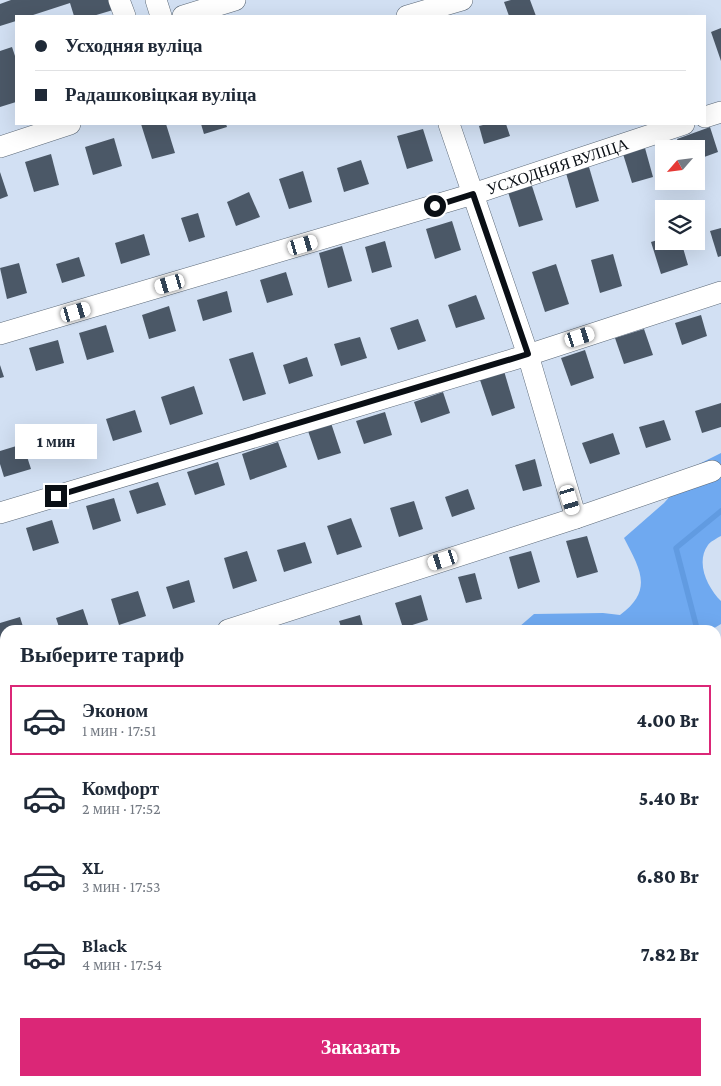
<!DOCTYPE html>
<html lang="ru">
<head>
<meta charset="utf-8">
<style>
  :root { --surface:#fff; --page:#f2f2f3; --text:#1f2937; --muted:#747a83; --line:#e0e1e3; --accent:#db2777 }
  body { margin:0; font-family:"Crimson Pro",serif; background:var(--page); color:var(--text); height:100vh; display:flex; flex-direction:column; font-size:19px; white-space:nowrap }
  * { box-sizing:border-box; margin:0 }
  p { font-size:16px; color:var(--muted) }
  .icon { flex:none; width:28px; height:28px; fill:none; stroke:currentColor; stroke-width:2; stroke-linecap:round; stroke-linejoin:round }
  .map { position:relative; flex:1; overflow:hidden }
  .drawer { position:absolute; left:0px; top:625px; width:721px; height:461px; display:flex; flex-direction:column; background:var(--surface); border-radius:15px 15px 0 0; box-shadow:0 5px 20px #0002 }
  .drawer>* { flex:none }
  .banner { position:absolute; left:15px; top:15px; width:691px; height:110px; border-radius:0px; box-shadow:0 5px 20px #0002; display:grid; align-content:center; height:110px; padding:0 20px; background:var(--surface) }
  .needle { width:32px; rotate:242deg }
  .fabs { position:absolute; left:655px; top:140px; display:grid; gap:10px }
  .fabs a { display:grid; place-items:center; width:50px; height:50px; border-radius:0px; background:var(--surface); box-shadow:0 5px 20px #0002; font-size:25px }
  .end { position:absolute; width:22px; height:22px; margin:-11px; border:6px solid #0a0f15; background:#fff; box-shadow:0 0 0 2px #fff }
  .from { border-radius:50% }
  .bubble { position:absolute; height:35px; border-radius:0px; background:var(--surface); box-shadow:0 5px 20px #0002; font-size:16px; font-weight:800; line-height:35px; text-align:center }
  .car { position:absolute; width:15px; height:30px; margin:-15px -8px; border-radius:6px; box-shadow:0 0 4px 1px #0007; background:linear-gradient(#fff 24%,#345 0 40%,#fff 0 76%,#345 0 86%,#fff 0) }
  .banner b { display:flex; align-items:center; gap:18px; height:48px; font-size:19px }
  .banner b+b { border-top:1px solid var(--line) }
  .banner i { width:12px; height:12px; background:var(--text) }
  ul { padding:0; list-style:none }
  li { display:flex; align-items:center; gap:15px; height:70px; margin:0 10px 8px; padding:0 10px; border:2px solid transparent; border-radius:0px }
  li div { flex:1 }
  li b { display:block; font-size:19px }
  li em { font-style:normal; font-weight:800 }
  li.active { border-color:var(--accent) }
  li>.icon { width:45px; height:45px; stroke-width:1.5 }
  h2 { padding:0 20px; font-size:22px; line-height:60px }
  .primary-button { display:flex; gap:10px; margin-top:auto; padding:10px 20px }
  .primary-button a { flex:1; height:58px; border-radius:0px; background:var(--accent); color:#fff; font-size:20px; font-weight:800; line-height:58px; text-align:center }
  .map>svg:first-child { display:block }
</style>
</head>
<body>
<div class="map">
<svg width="721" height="1086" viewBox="0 0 721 1086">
  <rect width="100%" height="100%" fill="#d2e0f3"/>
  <g fill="#6fa9f0">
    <path d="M 721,453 L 721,536 C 717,538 710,542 708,545 C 695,563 708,588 721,601 L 721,624 L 711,630 L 520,630 L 519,627 L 534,614 L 603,613 L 620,615 C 654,590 640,569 624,538 L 664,503 L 699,464 Z"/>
    <polygon points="301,1081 356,1081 351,1086 291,1086"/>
  </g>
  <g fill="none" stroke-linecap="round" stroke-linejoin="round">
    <g stroke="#619be1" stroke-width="5.5">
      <polyline points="694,630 696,625 676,548 721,511"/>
      <polyline points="342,1086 347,1081"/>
    </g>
  </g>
  <g fill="#4b5867">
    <polygon points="11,0 110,0 113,10 93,16 74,16 70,3 30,16 16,16 16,21 0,26 0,4"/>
    <polygon points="511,0 530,0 536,16 509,16 504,2"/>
    <polygon points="721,28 721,61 711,32"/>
    <polygon points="12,47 16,59 16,102 0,107 0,51"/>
    <polygon points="141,124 166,124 175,153 152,159"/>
    <polygon points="201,124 226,124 227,127 204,134"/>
    <polygon points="487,124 506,124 510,136 484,144 479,126"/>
    <polygon points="710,127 718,152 696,160 696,149 680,149 677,139"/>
    <polygon points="423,129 433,161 407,169 397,136"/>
    <polygon points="114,138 122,166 93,175 85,147"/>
    <polygon points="645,148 653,177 632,183 623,154"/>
    <polygon points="51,154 59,185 34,192 25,162"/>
    <polygon points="361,160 369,184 344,192 337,168"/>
    <polygon points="589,167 599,201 576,208 566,173"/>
    <polygon points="303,171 312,202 289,209 279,179"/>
    <polygon points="0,172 8,196 0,199"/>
    <polygon points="532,186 543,220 519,227 508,192"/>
    <polygon points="249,192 260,217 236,226 227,202"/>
    <polygon points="198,213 205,237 189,242 181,218"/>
    <polygon points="452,221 461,250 435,259 426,229"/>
    <polygon points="721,228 721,256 718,257 710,231"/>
    <polygon points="144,234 150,255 121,264 115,243"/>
    <polygon points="664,238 664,241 681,241 688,265 661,274 651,242"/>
    <polygon points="385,241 392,267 372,273 365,247"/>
    <polygon points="342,246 352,281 328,288 319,253"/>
    <polygon points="613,254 622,286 600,293 591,260"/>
    <polygon points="79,257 85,276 62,283 56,264"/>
    <polygon points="19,263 27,293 7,299 0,268"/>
    <polygon points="556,264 569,304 545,312 532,272"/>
    <polygon points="286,272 293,295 267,303 260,280"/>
    <polygon points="227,291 232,312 203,321 197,300"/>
    <polygon points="476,295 485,319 456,328 448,305"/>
    <polygon points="169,306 176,331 149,339 142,315"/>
    <polygon points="701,315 707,336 682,345 675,323"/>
    <polygon points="418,319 426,341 398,350 390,328"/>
    <polygon points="106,325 114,352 87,360 79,333"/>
    <polygon points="644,329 653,355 624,364 615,338"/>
    <polygon points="360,337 367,358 341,366 334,344"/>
    <polygon points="58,340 64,363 36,371 29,348"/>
    <polygon points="585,350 594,378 571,386 561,358"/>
    <polygon points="253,352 266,394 243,401 229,359"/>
    <polygon points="307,357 313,376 289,384 283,365"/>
    <polygon points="0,365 4,377 0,378"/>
    <polygon points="504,371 515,408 492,416 480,380"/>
    <polygon points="194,386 203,414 170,425 161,397"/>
    <polygon points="443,392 450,413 421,423 414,402"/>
    <polygon points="721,403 721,427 702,433 695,411"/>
    <polygon points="135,410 142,432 113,441 106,419"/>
    <polygon points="385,412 392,435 364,444 356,421"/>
    <polygon points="664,420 671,440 646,448 639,427"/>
    <polygon points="331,423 341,453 318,460 308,431"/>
    <polygon points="87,426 95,449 67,459 59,435"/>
    <polygon points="613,433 620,454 590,464 582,443"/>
    <polygon points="278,442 287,467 250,480 242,454"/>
    <polygon points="23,444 31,469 4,477 0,464 0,451"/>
    <polygon points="535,459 542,486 523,491 515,465"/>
    <polygon points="218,462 225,485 195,495 187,472"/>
    <polygon points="158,482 166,505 137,514 129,491"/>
    <polygon points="468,489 475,509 452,517 445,497"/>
    <polygon points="114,498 121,521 93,530 86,506"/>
    <polygon points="414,501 423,529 399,537 390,508"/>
    <polygon points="351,518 362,547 337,555 327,526"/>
    <polygon points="52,520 59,543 33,551 26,528"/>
    <polygon points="587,536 598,572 577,578 566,541"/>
    <polygon points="305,542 312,563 284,572 277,550"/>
    <polygon points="247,551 257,581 233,589 224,558"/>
    <polygon points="531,551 540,582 518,589 509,557"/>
    <polygon points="475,573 482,599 466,603 458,577"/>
    <polygon points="189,580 195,602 173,609 166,587"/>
    <polygon points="138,591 146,616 119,625 111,599"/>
    <polygon points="421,595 428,620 403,628 395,603"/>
    <polygon points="83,609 90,630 60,630 56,618"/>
    <polygon points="360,615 364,630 342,630 339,621"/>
    <polygon points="20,617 24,630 5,630 5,651 0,637 0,623"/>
    <polygon points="721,670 721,696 716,698 716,672"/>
    <polygon points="5,918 5,942 2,943 0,920"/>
    <polygon points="721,925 721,942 716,933 716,927"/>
    <polygon points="721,1054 721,1082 710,1086 708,1081 716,1081 716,1057"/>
    <polygon points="54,1081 74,1081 76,1086 52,1086 50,1082"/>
    <polygon points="400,1081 405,1086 391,1086"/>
    <polygon points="660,1081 667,1081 669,1086 650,1086"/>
  </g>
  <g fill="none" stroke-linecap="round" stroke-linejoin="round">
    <g stroke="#5b6877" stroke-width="22">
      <g id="minor">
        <polyline points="119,0 125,16"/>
        <polyline points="156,0 161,16"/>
        <polyline points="183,16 235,0"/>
        <polyline points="407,16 462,0"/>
        <polyline points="705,117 721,112"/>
        <polyline points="449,124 528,355 576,518"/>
        <polyline points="0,147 70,124"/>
        <path id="s1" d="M 0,334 L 473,194 L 684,124"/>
        <polyline points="0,513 528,355 721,292"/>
        <polyline points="228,630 576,518 712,471"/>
        <polyline points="0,720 5,718"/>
        <polyline points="0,748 5,763"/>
        <polyline points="0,893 5,892"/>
        <polyline points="716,915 721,913"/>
        <polyline points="716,994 721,1003"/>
        <polyline points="116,1081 117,1086"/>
        <polyline points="376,1086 386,1081"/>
      </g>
    </g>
    <polyline stroke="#7f8996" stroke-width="3" stroke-dasharray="4 2.5" stroke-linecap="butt" points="716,659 721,658"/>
    <use href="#minor" stroke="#fff" stroke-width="21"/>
  </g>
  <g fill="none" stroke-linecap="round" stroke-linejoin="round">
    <polyline stroke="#0a0f15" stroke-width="6" points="56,496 528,354 473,194 435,206"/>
  </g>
  <g text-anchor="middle" stroke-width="5" stroke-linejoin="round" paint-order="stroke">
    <g font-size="16" fill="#0a0f15" stroke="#d2e0f3">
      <text dy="6" stroke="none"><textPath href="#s1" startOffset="582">УСХОДНЯЯ ВУЛІЦА</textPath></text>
    </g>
  </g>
</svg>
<div class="fabs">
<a><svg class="needle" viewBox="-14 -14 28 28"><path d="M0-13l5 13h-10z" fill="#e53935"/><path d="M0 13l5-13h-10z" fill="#747a83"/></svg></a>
<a><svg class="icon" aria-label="layers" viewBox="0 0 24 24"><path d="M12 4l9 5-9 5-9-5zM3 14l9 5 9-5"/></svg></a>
</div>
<i class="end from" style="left:435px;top:206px"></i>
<i class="end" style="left:56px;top:496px"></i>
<div class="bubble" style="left:15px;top:424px;width:82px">1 мин</div>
<i class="car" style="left:303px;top:245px;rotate:74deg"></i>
<i class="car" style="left:170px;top:284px;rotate:254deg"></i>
<i class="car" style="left:76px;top:312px;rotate:74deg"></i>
<i class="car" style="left:580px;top:337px;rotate:72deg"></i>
<i class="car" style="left:570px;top:500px;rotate:163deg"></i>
<i class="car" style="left:443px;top:560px;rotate:252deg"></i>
<div class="banner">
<b><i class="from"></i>Усходняя вуліца</b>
<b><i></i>Радашковіцкая вуліца</b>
</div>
<section class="drawer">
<h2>Выберите тариф</h2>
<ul>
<li class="active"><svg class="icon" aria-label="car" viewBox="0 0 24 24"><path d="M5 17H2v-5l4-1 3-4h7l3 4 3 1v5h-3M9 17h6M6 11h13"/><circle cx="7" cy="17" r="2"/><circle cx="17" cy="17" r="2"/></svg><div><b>Эконом</b><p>1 мин · 17:51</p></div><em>4.00 Br</em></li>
<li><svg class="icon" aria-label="car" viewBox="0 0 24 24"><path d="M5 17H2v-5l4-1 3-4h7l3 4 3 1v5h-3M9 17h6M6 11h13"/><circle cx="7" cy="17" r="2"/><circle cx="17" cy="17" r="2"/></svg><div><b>Комфорт</b><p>2 мин · 17:52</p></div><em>5.40 Br</em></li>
<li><svg class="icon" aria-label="car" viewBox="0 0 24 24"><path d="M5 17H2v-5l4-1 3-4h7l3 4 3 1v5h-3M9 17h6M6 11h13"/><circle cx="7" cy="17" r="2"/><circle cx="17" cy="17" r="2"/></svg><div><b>XL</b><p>3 мин · 17:53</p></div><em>6.80 Br</em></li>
<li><svg class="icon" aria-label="car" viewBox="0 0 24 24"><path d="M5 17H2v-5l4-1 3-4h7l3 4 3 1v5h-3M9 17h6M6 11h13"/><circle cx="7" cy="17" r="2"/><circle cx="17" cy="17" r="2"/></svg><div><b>Black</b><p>4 мин · 17:54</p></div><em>7.82 Br</em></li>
</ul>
<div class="primary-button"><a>Заказать</a></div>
</section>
</div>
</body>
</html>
